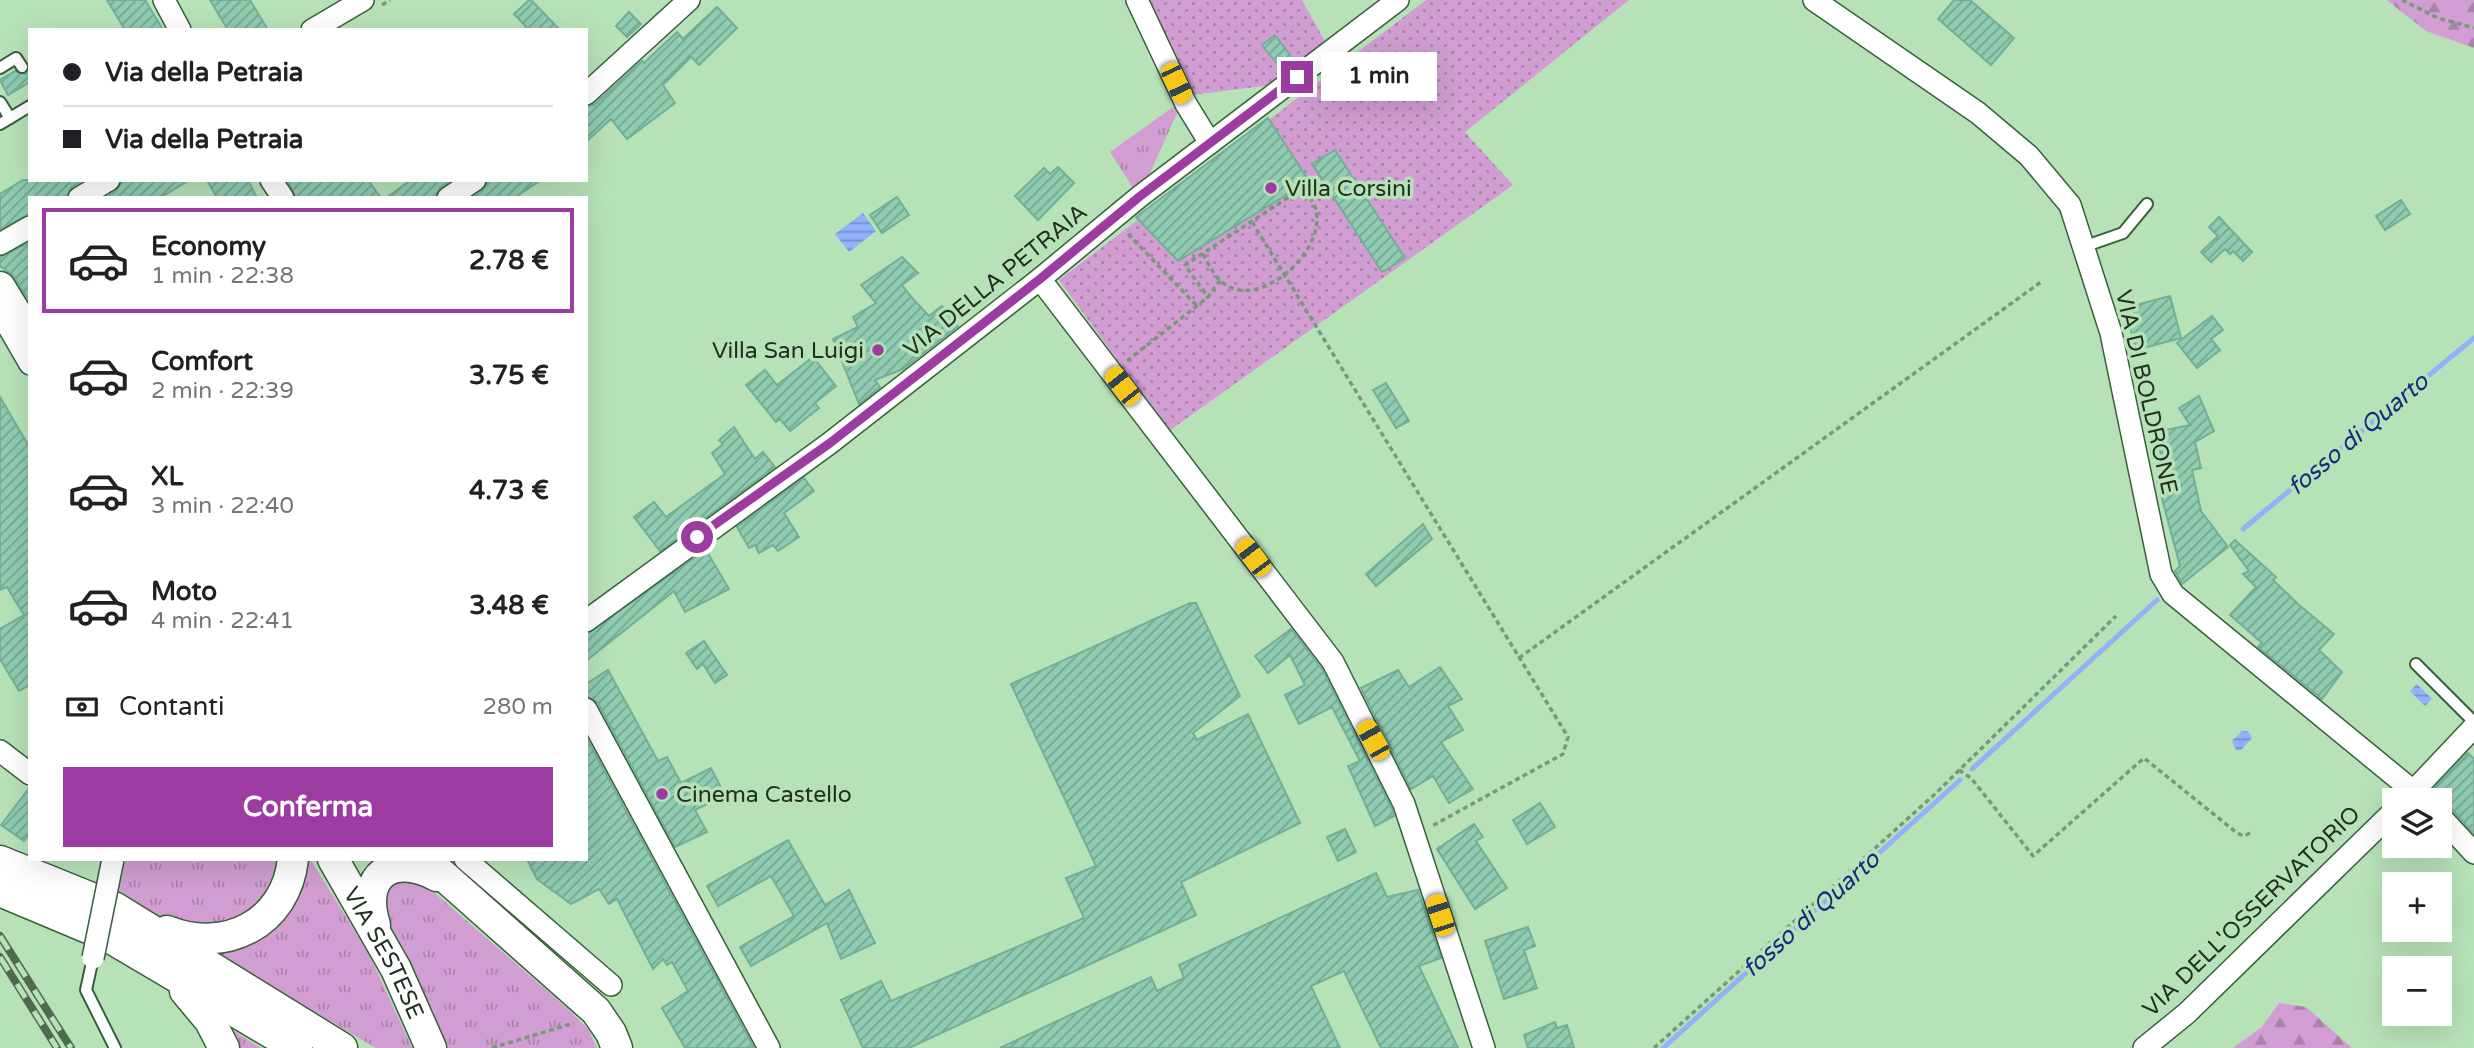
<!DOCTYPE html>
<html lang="it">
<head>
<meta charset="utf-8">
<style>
  :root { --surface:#fff; --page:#f2f2f2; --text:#202124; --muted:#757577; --line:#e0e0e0; --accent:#9c3ba2 }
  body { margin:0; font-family:"Varela Round",sans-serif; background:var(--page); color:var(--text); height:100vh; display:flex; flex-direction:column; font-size:26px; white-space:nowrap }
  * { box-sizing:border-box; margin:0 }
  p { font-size:23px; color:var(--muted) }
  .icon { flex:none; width:38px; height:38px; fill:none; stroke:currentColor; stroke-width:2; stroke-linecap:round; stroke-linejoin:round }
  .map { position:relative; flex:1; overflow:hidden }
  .panel { position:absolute; left:28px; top:196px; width:560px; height:665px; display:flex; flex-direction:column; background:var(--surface); border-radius:0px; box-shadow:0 7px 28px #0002 }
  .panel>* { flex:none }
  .guide { position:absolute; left:28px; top:28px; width:560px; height:154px; border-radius:0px; box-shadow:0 7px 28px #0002; display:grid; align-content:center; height:154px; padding:0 35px; background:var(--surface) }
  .controls { position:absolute; left:2382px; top:788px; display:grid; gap:14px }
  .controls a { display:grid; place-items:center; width:70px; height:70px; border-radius:0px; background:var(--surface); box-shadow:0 7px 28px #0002; font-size:35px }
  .end { position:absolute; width:32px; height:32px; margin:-16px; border:9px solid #9c3ba2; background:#fff; box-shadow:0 0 0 4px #fff }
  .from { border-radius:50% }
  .bubble { position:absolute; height:49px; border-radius:0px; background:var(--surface); box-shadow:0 7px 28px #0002; font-size:23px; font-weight:700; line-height:49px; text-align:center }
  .car { position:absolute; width:21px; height:42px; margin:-21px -10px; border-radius:9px; box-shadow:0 0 5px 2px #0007; background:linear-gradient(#f5c518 24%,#345 0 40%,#f5c518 0 76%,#345 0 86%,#f5c518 0) }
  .guide b { display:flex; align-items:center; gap:24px; height:66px; font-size:26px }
  .guide b+b { border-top:2px solid var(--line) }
  .guide i { width:18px; height:18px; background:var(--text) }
  ul { padding:12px 0 0; list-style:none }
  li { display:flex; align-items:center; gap:21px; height:105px; margin:0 14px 10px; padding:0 21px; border:4px solid transparent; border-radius:0px }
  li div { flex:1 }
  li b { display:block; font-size:26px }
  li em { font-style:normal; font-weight:700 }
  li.on { border-color:var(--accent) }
  li>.icon { width:63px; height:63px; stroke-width:1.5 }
  .pay { display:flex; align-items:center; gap:18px; height:77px; padding:0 35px; font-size:26px }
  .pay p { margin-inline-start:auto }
  .cta { display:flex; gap:14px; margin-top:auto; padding:14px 35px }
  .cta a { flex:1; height:80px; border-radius:0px; background:var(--accent); color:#fff; font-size:28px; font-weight:700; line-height:80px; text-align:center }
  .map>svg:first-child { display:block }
</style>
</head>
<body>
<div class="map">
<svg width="2474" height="1048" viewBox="0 0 2474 1048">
  <defs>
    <pattern id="grass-tufts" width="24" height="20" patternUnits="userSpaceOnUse" patternTransform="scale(1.75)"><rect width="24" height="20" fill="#d19dd2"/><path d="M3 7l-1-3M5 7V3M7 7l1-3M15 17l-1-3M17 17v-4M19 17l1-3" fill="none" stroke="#a981aa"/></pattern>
    <pattern id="forest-firs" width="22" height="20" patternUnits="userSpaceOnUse" patternTransform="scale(1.75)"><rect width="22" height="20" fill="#d19dd2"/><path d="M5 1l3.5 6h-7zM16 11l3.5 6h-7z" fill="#a981aa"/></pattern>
    <pattern id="park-dots" width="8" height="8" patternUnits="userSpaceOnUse" patternTransform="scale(1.75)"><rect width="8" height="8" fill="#d19dd2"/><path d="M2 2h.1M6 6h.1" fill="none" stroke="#a981aa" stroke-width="1.8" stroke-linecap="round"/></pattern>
    <pattern id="water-rules" width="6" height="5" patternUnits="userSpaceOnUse" patternTransform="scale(1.75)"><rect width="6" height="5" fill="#90b1fb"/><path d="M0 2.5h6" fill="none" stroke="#7591cb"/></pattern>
    <pattern id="building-hatch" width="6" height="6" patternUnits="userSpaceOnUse" patternTransform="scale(1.75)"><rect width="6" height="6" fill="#8fccb1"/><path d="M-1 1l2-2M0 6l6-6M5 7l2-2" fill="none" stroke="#74a690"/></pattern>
  </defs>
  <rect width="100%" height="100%" fill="#b7e2b8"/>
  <g fill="url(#grass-tufts)">
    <polygon points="1176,105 1179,109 1139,197 1110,152"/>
    <path d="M 125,859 L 278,859 C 264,914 228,938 171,921 C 153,916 135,900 119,890 Z"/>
    <path d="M 304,859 L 310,859 L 369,954 L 412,1048 L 376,1048 L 212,951 C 269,951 299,913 304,859 Z"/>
    <polygon points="414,875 568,1009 588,1029 597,1048 445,1048 433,1011 382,911 386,885"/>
    <polygon points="224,1025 261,1048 234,1048"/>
  </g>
  <g fill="url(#forest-firs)">
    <polygon points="2387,0 2474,0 2474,48 2426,31"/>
    <polygon points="2279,1003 2306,1007 2352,1048 2233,1048 2262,1027"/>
  </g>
  <g fill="url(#park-dots)">
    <polygon points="1149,0 1302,0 1327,45 1280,84 1191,95"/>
    <polygon points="1426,0 1629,0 1465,132 1513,185 1169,431 1059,280"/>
  </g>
  <g fill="url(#water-rules)">
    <polygon points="863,213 876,231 849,252 835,234"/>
    <polygon points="2417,684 2432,699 2425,706 2410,691"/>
    <polygon points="2242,731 2248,731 2252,738 2241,750 2236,750 2232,741"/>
  </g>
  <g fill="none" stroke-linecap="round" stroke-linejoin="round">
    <g stroke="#90b1fb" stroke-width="5">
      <polyline points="2243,529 2474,338"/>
      <polyline points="1972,769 2157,600"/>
      <polyline points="1663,1048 1960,780"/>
    </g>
  </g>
  <g fill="url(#building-hatch)" stroke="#73af95" stroke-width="2">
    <polygon points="107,0 145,0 163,30 125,30"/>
    <polygon points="210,0 250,0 268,30 228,30"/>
    <polygon points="529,0 531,0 560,30 529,30 514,14"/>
    <polygon points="1954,0 1970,0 2014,38 1991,65 1938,19"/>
    <polygon points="717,7 737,28 699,65 691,57 663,85 675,103 627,139 611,119 586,142 586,107 595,104 642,61 644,63 677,32 683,39"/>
    <polygon points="629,12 641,24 627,37 616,26"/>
    <polygon points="1275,35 1293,59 1281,69 1262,45"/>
    <polygon points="30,67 30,82 8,95 0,80 15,71 26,74"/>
    <polygon points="1268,118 1309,181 1178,261 1136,217"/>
    <polygon points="1335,150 1405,258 1382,272 1312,164"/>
    <polygon points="1058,167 1074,183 1038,220 1015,196 1044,168 1050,174"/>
    <polygon points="23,180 83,180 72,187 66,198 30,198 30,214 0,229 0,194"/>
    <polygon points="122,180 189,180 160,198 105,198 116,191"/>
    <polygon points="207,180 248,180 257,198 217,198"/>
    <polygon points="287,180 368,180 381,198 296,198"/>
    <polygon points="411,180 451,180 440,188 435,198 386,198"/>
    <polygon points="488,180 541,180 514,198 472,198 483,190"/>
    <polygon points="897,197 909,215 882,233 870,215"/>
    <polygon points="2401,200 2410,214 2385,230 2376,216"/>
    <polygon points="2219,217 2252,252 2243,261 2233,251 2230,254 2225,249 2211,262 2201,252 2218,236 2209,227"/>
    <polygon points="30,242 30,302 14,277 0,266 0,257"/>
    <polygon points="902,257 918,273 902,285 914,300 929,316 942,306 958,326 903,369 875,380 880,387 859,404 833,339 858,327 853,317 876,303 861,285"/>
    <polygon points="2170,296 2181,338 2136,350 2125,308"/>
    <polygon points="2212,316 2223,330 2211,339 2220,350 2197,368 2177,343"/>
    <polygon points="813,357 836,386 815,403 819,408 790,431 780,419 776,422 746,385 765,370 777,385"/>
    <polygon points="1386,383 1409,421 1396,428 1373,390"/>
    <polygon points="2199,396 2214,431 2195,442 2201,468 2192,470 2201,511 2228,547 2182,584 2175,571 2180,566 2157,480 2166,478 2156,432 2190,425 2179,408"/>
    <polygon points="0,397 30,448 30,685 19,691 0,659 0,629 24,615 7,587 0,590"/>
    <polygon points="734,427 755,459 763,452 775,467 660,551 634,517 654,502 666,517 725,474 712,453 723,444 719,440"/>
    <polygon points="804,478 814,491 784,513 799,537 778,551 773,545 759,553 755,545 749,548 737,527"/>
    <polygon points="1423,524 1432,539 1376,586 1366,574"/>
    <polygon points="2235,540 2276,577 2273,580 2298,604 2334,634 2319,650 2342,672 2322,699 2258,647 2262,643 2230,615 2256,587 2243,574 2249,571 2230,545"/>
    <polygon points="706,550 729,589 685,612 674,591 586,661 586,634"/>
    <polygon points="1190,603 1196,603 1240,696 1193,733 1197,740 1248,714 1300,823 1181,882 1196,915 909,1048 863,1048 841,1000 881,981 891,1001 1084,918 1066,878 1096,866 1011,684"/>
    <polygon points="1291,629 1322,669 1392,809 1394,816 1375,826 1348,766 1360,761 1332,707 1299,724 1285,695 1305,685 1290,655 1268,673 1255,656"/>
    <polygon points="704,641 727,675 715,683 703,664 697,669 686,653"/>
    <polygon points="1440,667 1462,699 1448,706 1463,730 1441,742 1473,789 1449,803 1433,776 1411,789 1361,688 1398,670 1409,687"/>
    <polygon points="608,670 658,761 667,757 681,783 711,768 725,795 695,810 707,832 675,847 598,703 586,696 586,684"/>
    <polygon points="586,737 754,1048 685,1048 662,1008 688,991 672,962 667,965 663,959 653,969 617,899 609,904 599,889 571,904 537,879 527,859 586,859"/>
    <polygon points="2468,753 2474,759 2474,834 2450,807 2440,803 2432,790"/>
    <polygon points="30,787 30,833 24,841 1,825"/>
    <polygon points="1540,803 1555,827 1527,844 1513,820"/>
    <polygon points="1474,824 1483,837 1476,841 1507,888 1475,909 1437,849"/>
    <polygon points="1345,829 1356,852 1338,861 1327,837"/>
    <polygon points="788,840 825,905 849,890 875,943 841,959 827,923 751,966 740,947 794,916 771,876 718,906 707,886"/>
    <polygon points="1376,873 1387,897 1418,890 1441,958 1419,966 1458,1048 1381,1048 1344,971 1311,986 1340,1048 1000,1048 1151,977 1157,991 1184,978 1179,965"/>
    <polygon points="1528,927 1535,946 1524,950 1537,988 1504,999 1485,941"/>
    <polygon points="1555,1022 1557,1028 1567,1025 1574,1048 1528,1048 1524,1035"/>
  </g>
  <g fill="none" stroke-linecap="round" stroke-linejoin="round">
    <g stroke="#395f3b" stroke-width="14">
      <g id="lane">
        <polyline points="0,68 16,58 22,67"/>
        <polyline points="0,102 10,118 0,124"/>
        <polyline points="10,118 30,106"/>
        <polyline points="2083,247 2123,233 2147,204"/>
        <polyline points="2416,664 2474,722"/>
        <polyline points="93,958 86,990 115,1048"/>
      </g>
    </g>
    <g stroke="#395f3b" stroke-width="24">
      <g id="street">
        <polyline points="164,0 180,30"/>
        <polyline points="1137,0 1186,104 1210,143"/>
        <polyline points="1814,0 1978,113 2029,156 2070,205 2111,333 2161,574 2173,594 2424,800"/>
        <polyline points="312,30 363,0"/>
        <polyline points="586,94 689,0"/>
        <polyline points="271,180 283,198"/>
        <polyline points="79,198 109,180"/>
        <polyline points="448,198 475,180"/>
        <polyline points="0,244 30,227"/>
        <polyline points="1040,279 1333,662 1404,804 1484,1048"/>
        <polyline points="5,321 30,364"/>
        <polyline points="586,621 830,443 1040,279 1139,197 1398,0"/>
        <polyline points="586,709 769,1048"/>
        <polyline points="0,751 30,774"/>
        <polyline points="2406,799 2474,727"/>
        <polyline points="2440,816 2474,853"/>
        <polyline points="465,859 611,985"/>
        <polyline points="2144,1048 2187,1013 2394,811"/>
      </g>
    </g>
    <g stroke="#395f3b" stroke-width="33">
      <g id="secondary">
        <polyline points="0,287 30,336"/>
        <path id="s1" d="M 333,859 L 396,969 L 431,1048"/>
        <polyline points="421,859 436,869 596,1011 611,1033 617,1048"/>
        <polyline points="0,861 94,899"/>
        <polyline points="0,891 88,928"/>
        <polyline points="114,907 342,1048"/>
        <path d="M 375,925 C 359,875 393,852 437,876"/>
        <path d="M 167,931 C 225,954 286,924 293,859"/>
        <polyline points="109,937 297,1048"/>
        <polyline points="185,991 210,1021 224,1048"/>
      </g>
    </g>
    <g stroke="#789979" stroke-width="3.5" stroke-dasharray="5 3.5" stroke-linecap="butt">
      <polyline points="2402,0 2438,18 2474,28"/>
      <polyline points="382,5 390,0"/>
      <polyline points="1252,222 1568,737 1563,754 1432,826"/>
      <polyline points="1128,234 1197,306"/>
      <path d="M 1203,254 C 1208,263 1213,274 1221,281 C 1256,315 1330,250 1315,207 C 1313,201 1307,194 1303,189"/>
      <polyline points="1220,280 1208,297 1185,265 1315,180"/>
      <polyline points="1127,361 1208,297"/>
      <polyline points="1519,658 2041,282"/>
      <polyline points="1959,770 1971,778 2033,856 2144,758 2237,833 2244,836 2250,833"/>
      <polyline points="492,1048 574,1023"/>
      <polyline points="1654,1048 1935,794 2116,616"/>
    </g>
    <use href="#lane" stroke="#fff" stroke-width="10"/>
    <use href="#street" stroke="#fff" stroke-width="21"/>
    <use href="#secondary" stroke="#fff" stroke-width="30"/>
    <g stroke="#506a51" stroke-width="8">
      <g id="rail">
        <polyline points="0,936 71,1048"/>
        <polyline points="0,957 57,1048"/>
      </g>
    </g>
    <use href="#rail" stroke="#b7e2b8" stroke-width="5" stroke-dasharray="16" stroke-linecap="butt"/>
    <g stroke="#395f3b" stroke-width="24" stroke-linecap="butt">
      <polyline id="street-bridge" points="93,958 113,859"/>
    </g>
    <use href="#street-bridge" stroke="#fff" stroke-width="21"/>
  </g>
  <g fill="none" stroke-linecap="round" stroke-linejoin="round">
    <polyline stroke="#9c3ba2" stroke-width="9" points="697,537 830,443 1040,279 1139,197 1297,77"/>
  </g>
  <g fill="#9c3ba2" stroke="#b7e2b8" stroke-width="2.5">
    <circle cx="1271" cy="188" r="7"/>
    <circle cx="878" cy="350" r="7"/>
    <circle cx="662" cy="794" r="7"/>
  </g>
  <g text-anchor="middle" stroke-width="7" stroke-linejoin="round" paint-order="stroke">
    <g font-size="23" fill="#203121" stroke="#b7e2b8" text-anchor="start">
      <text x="1285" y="196">Villa Corsini</text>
      <text x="864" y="358" text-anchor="end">Villa San Luigi</text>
      <text x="676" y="802">Cinema Castello</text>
    </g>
    <g font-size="23" fill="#203121" stroke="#b7e2b8">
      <text transform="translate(995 280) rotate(-39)" y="8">VIA DELLA PETRAIA</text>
      <text transform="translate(2147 392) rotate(77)" y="8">VIA DI BOLDRONE</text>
      <text transform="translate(2251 911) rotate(-44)" y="8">VIA DELL'OSSERVATORIO</text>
      <text dy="8" stroke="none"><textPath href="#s1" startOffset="107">VIA SESTESE</textPath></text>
    </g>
    <g font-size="24" font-style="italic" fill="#132c7e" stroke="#b7e2b8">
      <text transform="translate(2358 434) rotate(-40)" y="8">fosso di Quarto</text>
      <text transform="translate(1811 914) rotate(-42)" y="8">fosso di Quarto</text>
    </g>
  </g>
</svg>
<div class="controls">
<a><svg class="icon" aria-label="layers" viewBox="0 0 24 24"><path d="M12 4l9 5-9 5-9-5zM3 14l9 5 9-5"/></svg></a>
<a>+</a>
<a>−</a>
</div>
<i class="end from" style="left:697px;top:537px"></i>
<i class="end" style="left:1297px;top:77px"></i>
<div class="bubble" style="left:1321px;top:52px;width:116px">1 min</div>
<i class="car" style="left:1176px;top:83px;rotate:155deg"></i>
<i class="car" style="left:1122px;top:386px;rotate:322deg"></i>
<i class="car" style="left:1253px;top:557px;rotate:323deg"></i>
<i class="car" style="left:1373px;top:740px;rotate:331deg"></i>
<i class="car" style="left:1440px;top:915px;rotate:342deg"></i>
<div class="guide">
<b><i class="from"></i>Via della Petraia</b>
<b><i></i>Via della Petraia</b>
</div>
<section class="panel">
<ul>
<li class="on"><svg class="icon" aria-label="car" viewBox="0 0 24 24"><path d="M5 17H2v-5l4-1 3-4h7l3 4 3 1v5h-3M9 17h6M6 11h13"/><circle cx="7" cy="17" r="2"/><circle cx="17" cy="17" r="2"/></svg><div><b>Economy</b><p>1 min · 22:38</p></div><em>2.78 €</em></li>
<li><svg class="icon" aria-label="car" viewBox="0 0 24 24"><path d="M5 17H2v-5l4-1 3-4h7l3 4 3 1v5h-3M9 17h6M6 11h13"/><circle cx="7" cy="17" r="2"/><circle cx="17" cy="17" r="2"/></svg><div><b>Comfort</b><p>2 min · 22:39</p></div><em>3.75 €</em></li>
<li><svg class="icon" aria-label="car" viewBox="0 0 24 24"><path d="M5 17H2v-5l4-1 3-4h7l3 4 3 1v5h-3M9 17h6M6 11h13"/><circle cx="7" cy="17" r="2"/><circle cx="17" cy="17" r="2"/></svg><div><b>XL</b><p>3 min · 22:40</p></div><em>4.73 €</em></li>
<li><svg class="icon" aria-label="car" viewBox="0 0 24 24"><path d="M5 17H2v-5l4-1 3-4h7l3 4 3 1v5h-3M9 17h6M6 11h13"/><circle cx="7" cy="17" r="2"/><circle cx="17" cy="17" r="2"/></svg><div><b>Moto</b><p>4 min · 22:41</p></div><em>3.48 €</em></li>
</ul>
<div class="pay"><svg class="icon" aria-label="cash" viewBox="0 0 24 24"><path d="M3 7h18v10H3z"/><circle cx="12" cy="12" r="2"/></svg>Contanti<p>280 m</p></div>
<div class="cta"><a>Conferma</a></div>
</section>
</div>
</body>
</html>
